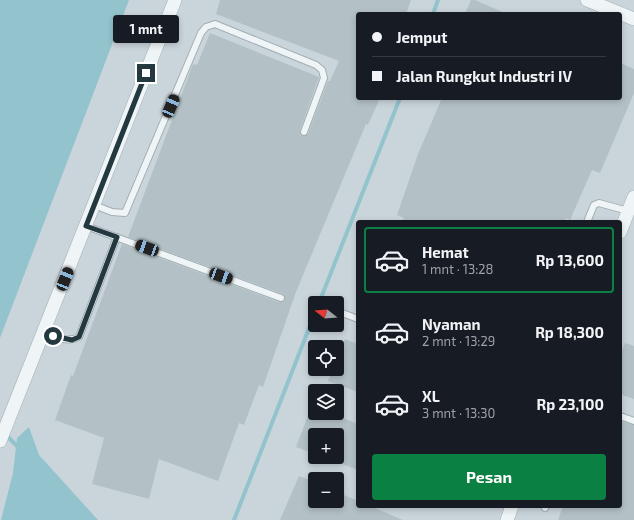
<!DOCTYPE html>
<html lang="id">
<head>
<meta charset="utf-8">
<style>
  :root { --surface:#171b24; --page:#20242c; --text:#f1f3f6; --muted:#9ea1a6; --line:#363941; --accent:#0b8043 }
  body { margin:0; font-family:"Exo 2",sans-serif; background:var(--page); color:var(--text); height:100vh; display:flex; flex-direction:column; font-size:15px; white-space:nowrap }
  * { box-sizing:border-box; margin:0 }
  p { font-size:13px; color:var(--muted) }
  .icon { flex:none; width:22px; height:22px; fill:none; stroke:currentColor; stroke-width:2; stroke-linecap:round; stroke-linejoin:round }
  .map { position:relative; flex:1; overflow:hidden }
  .drawer { position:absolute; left:356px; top:220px; width:266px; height:288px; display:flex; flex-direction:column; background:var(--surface); border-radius:4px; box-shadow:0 2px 6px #0003 }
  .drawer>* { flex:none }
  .guide { position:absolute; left:356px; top:12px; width:266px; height:88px; border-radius:4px; box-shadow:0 2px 6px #0003; display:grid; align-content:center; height:88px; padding:0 16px; background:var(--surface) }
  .needle { width:26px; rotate:287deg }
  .tools { position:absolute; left:308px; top:296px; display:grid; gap:8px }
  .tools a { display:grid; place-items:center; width:36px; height:36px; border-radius:4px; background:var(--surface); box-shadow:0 2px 6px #0003; font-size:20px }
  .end { position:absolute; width:18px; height:18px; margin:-9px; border:5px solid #243840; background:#fff; box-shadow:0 0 0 2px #fff }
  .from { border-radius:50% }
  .bubble { position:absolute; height:28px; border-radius:4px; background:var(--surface); box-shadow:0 2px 6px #0003; font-size:13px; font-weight:700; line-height:28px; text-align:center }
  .car { position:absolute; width:12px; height:24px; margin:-12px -6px; border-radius:5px; box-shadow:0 0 3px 1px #0007; background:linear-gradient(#222 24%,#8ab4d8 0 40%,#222 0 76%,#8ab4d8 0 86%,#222 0) }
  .guide b { display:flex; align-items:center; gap:14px; height:38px; font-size:15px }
  .guide b+b { border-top:1px solid var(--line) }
  .guide i { width:10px; height:10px; background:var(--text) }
  ul { padding:7px 0 0; list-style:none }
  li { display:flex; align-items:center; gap:12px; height:66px; margin:0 8px 6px; padding:0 8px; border:2px solid transparent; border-radius:4px }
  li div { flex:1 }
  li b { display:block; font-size:15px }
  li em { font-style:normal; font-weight:700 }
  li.on { border-color:var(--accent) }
  li>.icon { width:36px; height:36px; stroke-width:1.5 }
  .action { display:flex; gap:8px; margin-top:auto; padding:8px 16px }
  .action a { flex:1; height:46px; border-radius:4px; background:var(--accent); color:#fff; font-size:16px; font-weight:700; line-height:46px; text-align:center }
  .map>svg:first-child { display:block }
</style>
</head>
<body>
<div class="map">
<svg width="634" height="520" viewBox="0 0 634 520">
  <rect width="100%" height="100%" fill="#dce5e8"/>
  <path fill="#cad5db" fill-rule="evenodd" d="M 0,0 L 634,0 L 634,520 L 0,520 ZM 358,14 L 620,14 L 620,98 L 358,98 ZM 358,222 L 620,222 L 620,506 L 358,506 ZM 315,303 L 337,303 L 337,325 L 315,325 ZM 315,347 L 337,347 L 337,369 L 315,369 ZM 315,391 L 337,391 L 337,413 L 315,413 ZM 315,435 L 337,435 L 337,457 L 315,457 ZM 315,479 L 337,479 L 337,501 L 315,501 Z"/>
  <g fill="#93c3cd">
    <polygon points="0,0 129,0 0,338"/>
    <polygon points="29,427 39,455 98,520 1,520 13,473 17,438"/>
  </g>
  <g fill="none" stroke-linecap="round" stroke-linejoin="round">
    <g stroke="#93c3cd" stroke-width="4">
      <polyline points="433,14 438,0"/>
      <polyline points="319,303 400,98"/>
      <polyline points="6,435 19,448"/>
      <polyline points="234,520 315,313"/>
    </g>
  </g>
  <g fill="#b3c1c6">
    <polygon points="220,0 411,0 406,14 358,14 358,98 380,98 368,125 366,124 296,292 263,387 259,385 244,425 239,423 218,481 159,459 149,499 92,484 104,438 55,420 71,375 73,376 122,244 279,302 284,302 285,299 283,294 128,237 193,64 197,65 210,33 319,77 300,130 300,135 304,136 308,134 328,81 330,81 339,61 216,14"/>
    <polygon points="471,0 475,0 507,14 465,14"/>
    <polygon points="620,63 634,69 634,93 600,173 592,170 570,220 566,218 564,222 402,222 404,218 397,215 418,154 442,98 620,98"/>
    <polygon points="345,339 358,344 358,392 328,381 333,369 337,369 337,359"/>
    <polygon points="625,343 634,346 634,399 620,394 620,356"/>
    <polygon points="309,413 330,413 358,424 358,470 337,462 337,435 315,435 315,454 296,447"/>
    <polygon points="620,421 634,425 634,520 558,520 563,506 620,506"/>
    <polygon points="299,476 315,482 315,501 337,501 337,492 358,501 358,506 370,506 403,520 280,520"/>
  </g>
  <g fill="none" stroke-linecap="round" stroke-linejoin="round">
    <g stroke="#a1aeb2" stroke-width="8">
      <g id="lane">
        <polyline points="94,205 112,212 125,213 201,33 206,27 215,24 316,65 322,70 324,78 304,132"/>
        <polyline points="587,222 594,205 599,203 628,211"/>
        <polyline points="86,226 281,298"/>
        <polyline points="337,311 358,319"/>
        <path d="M 44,332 C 55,337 67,343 79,337 L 117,237"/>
        <polyline points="620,416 634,421"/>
        <polyline points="545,508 546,506"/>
      </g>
    </g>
    <g stroke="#a1aeb2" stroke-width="14">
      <g id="street">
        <polyline points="587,0 634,19"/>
        <polyline points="620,232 634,197"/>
        <polyline points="0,441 175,0"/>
        <polyline points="507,520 512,506"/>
      </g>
    </g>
    <use href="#lane" stroke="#eff4f6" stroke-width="6"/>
    <use href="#street" stroke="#eff4f6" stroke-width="13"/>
  </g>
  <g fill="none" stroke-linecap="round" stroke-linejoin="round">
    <polyline stroke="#243840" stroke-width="5" points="53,336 72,340 79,337 117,237 86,226 146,73"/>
  </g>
</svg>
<div class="tools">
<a><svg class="needle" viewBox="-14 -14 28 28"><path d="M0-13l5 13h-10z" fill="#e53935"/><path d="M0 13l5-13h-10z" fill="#9ea1a6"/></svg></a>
<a><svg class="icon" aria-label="locate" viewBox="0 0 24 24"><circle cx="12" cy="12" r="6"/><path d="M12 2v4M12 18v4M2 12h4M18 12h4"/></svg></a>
<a><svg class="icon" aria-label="layers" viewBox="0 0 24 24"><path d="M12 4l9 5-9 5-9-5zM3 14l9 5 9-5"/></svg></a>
<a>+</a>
<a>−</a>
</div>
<i class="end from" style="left:53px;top:336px"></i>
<i class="end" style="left:146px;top:73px"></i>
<div class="bubble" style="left:113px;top:15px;width:66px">1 mnt</div>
<i class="car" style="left:171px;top:106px;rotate:23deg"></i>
<i class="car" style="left:147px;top:248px;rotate:290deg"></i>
<i class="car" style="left:221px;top:276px;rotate:110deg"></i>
<i class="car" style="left:65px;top:279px;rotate:22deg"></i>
<div class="guide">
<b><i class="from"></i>Jemput</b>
<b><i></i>Jalan Rungkut Industri IV</b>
</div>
<section class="drawer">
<ul>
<li class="on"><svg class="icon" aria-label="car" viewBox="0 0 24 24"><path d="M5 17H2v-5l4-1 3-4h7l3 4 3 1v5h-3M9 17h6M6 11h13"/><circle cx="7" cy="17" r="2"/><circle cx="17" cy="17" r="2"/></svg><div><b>Hemat</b><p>1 mnt · 13:28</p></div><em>Rp 13,600</em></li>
<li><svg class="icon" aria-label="car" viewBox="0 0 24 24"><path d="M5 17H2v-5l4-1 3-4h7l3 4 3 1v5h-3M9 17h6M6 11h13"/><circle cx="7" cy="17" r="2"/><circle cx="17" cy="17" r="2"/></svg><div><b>Nyaman</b><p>2 mnt · 13:29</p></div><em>Rp 18,300</em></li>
<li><svg class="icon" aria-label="car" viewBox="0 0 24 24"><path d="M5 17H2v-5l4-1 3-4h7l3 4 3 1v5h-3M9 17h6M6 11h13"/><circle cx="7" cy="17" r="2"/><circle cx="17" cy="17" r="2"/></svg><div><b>XL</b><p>3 mnt · 13:30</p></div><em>Rp 23,100</em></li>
</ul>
<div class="action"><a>Pesan</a></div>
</section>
</div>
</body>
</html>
